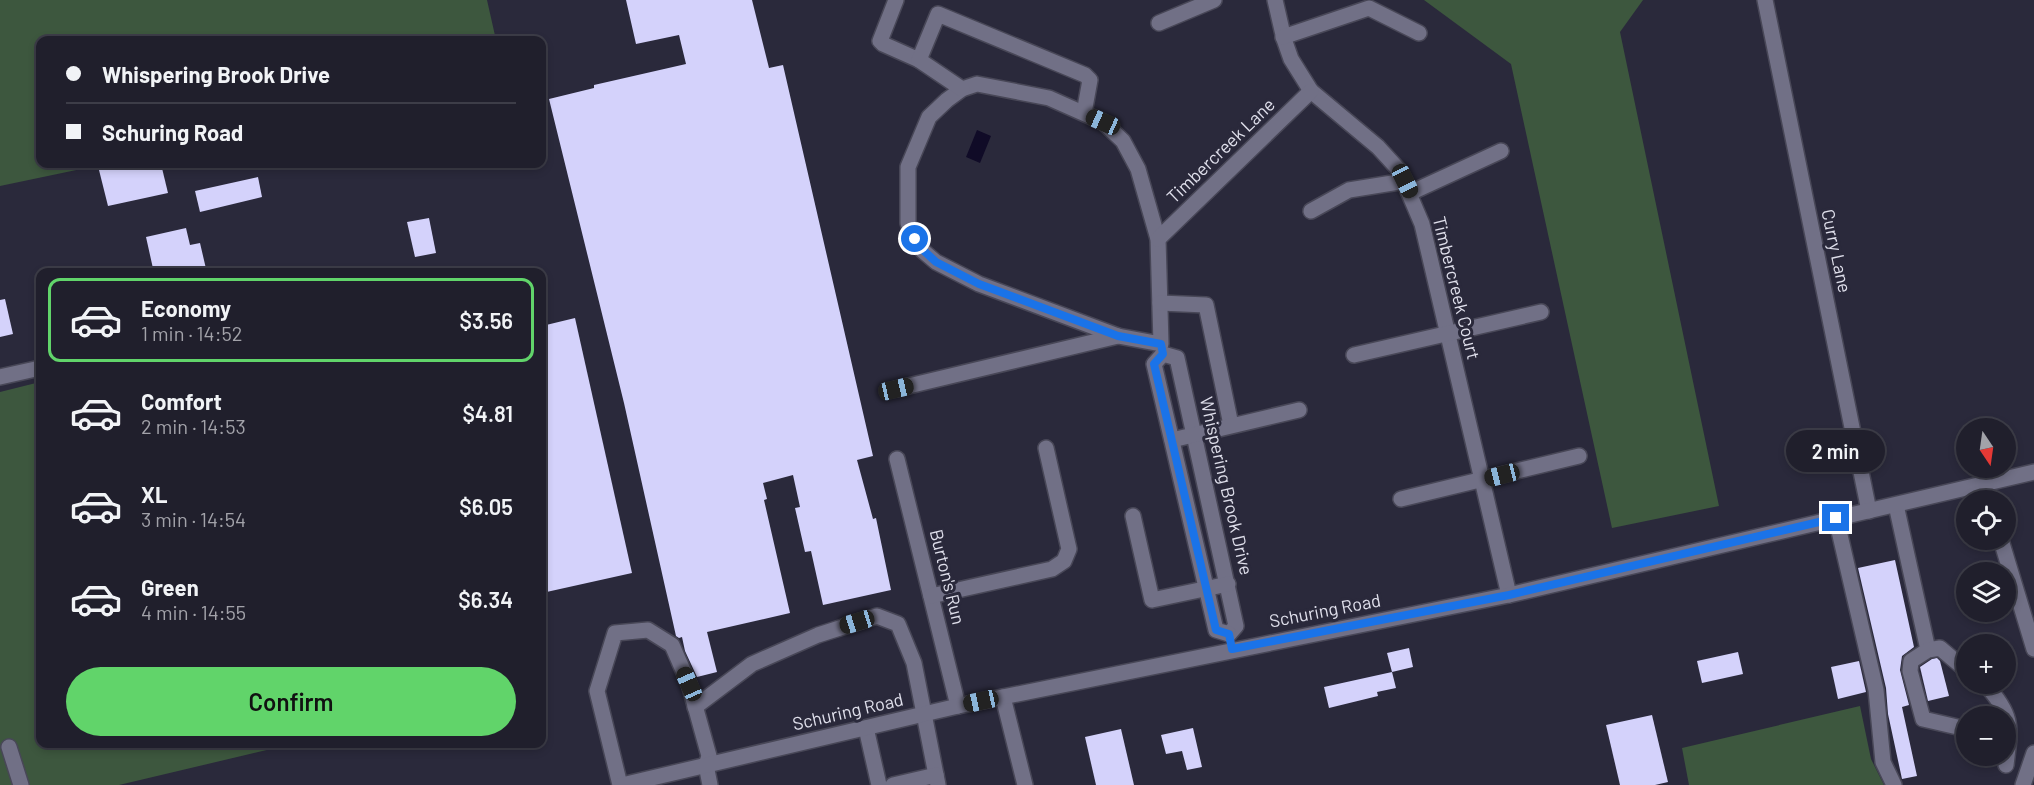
<!DOCTYPE html>
<html lang="en">
<head>
<meta charset="utf-8">
<style>
  :root { --surface:#201f2c; --page:#2d2c38; --text:#f1f3f6; --muted:#a2a2a9; --line:#3d3d48; --accent:#61d46a }
  body { margin:0; font-family:Barlow,sans-serif; background:var(--page); color:var(--text); height:100vh; display:flex; flex-direction:column; font-size:22px; white-space:nowrap }
  * { box-sizing:border-box; margin:0 }
  p { font-size:20px; color:var(--muted) }
  .icon { flex:none; width:33px; height:33px; fill:none; stroke:currentColor; stroke-width:2; stroke-linecap:round; stroke-linejoin:round }
  .map { position:relative; flex:1; overflow:hidden }
  .details { position:absolute; left:36px; top:268px; width:510px; height:480px; display:flex; flex-direction:column; background:var(--surface); border-radius:12px; box-shadow:0 3px 9px #0003,0 0 0 2px var(--line) }
  .details>* { flex:none }
  .guide { position:absolute; left:36px; top:36px; width:510px; height:132px; border-radius:12px; box-shadow:0 3px 9px #0003,0 0 0 2px var(--line); display:grid; align-content:center; height:132px; padding:0 30px; background:var(--surface) }
  .needle { width:39px; rotate:167deg }
  .fabs { position:absolute; left:1956px; top:418px; display:grid; gap:12px }
  .fabs a { display:grid; place-items:center; width:60px; height:60px; border-radius:50%; background:var(--surface); box-shadow:0 3px 9px #0003,0 0 0 2px var(--line); font-size:30px }
  .end { position:absolute; width:27px; height:27px; margin:-14px; border:8px solid #1a73e8; background:#fff; box-shadow:0 0 0 3px #fff }
  .from { border-radius:50% }
  .bubble { position:absolute; height:42px; border-radius:21px; background:var(--surface); box-shadow:0 3px 9px #0003,0 0 0 2px var(--line); font-size:20px; font-weight:600; line-height:42px; text-align:center }
  .car { position:absolute; width:18px; height:36px; margin:-18px -9px; border-radius:8px; box-shadow:0 0 4px 2px #0007; background:linear-gradient(#222 24%,#8ab4d8 0 40%,#222 0 76%,#8ab4d8 0 86%,#222 0) }
  .guide b { display:flex; align-items:center; gap:21px; height:57px; font-size:22px }
  .guide b+b { border-top:2px solid var(--line) }
  .guide i { width:15px; height:15px; background:var(--text) }
  ul { padding:10px 0 0; list-style:none }
  li { display:flex; align-items:center; gap:18px; height:84px; margin:0 12px 9px; padding:0 18px; border:3px solid transparent; border-radius:12px }
  li div { flex:1 }
  li b { display:block; font-size:22px }
  li em { font-style:normal; font-weight:600 }
  li.current { border-color:var(--accent) }
  li>.icon { width:54px; height:54px; stroke-width:1.5 }
  .action { display:flex; gap:12px; margin-top:auto; padding:12px 30px }
  .action a { flex:1; height:69px; border-radius:36px; background:var(--accent); color:#111; font-size:24px; font-weight:600; line-height:69px; text-align:center }
  .map>svg:first-child { display:block }
</style>
</head>
<body>
<div class="map">
<svg width="2034" height="785" viewBox="0 0 2034 785">
  <rect width="100%" height="100%" fill="#2a293b"/>
  <g fill="#3d573e">
    <polygon points="0,0 487,0 496,40 40,40 40,164 105,164 0,186"/>
    <polygon points="1424,0 1643,0 1620,32 1719,506 1612,528 1511,64"/>
    <polygon points="40,382 40,744 292,744 119,785 0,785 0,392"/>
    <polygon points="1860,706 1871,759 1884,785 1689,785 1682,748"/>
  </g>
  <polygon fill="#100b27" points="977,130 991,136 980,163 966,157"/>
  <g fill="#d4d2fb">
    <polygon points="626,0 752,0 769,68 783,65 873,456 857,460 873,519 876,518 891,590 823,605 811,551 805,552 795,508 800,507 793,475 763,483 767,499 764,500 790,613 707,632 717,672 697,677 685,651 682,637 679,638 676,636 624,403 549,99 594,88 594,85 686,64 679,35 636,44"/>
    <polygon points="125,164 161,164 168,193 108,206 99,170"/>
    <polygon points="258,177 262,197 200,212 195,191"/>
    <polygon points="429,218 436,253 415,257 407,222"/>
    <polygon points="186,228 190,245 200,243 207,273 154,273 146,237"/>
    <polygon points="5,299 13,334 0,337 0,300"/>
    <polygon points="575,318 632,573 542,593 542,326"/>
    <polygon points="1895,560 1914,647 1902,656 1900,670 1909,705 1902,707 1917,776 1902,779 1888,714 1886,688 1858,568"/>
    <polygon points="1409,648 1413,667 1392,672 1396,688 1377,692 1378,696 1329,708 1324,687 1392,672 1387,653"/>
    <polygon points="1738,652 1743,674 1702,683 1697,661"/>
    <polygon points="1937,658 1940,661 1949,696 1928,701 1920,667 1932,659"/>
    <polygon points="1859,661 1866,692 1838,699 1831,667"/>
    <polygon points="1652,715 1668,782 1655,785 1620,785 1606,725"/>
    <polygon points="1193,728 1202,767 1187,770 1182,751 1166,754 1161,735"/>
    <polygon points="1121,729 1134,785 1096,785 1085,737"/>
  </g>
  <g fill="none" stroke-linecap="round" stroke-linejoin="round">
    <g stroke="#484757" stroke-width="18">
      <g id="minor">
        <polyline points="896,0 880,41 883,44 919,60"/>
        <polyline points="1275,0 1284,39 1291,59 1311,91 1378,147 1399,170 1422,224 1509,595"/>
        <polyline points="1765,0 1869,511"/>
        <polyline points="1159,23 1214,0"/>
        <polyline points="1283,37 1369,8 1419,33"/>
        <polygon points="977,84 1049,98 1103,122 1123,141 1138,169 1158,239 1161,344 1118,336 979,284 936,262 923,251 915,239 908,223 908,167 929,117 947,100 962,89"/>
        <polyline points="962,89 919,60 938,14 1085,75 1090,80 1084,113"/>
        <polyline points="1410,193 1501,151"/>
        <polyline points="1311,211 1349,190 1405,181"/>
        <polyline points="1158,239 1311,91"/>
        <polyline points="1160,303 1206,305 1231,425"/>
        <polyline points="1163,354 1177,358 1236,626 1229,634"/>
        <polyline points="1163,354 1154,364 1216,630 1229,634"/>
        <polyline points="1354,355 1541,312"/>
        <polyline points="0,377 40,368"/>
        <polyline points="896,389 1118,336"/>
        <polyline points="1172,440 1299,410"/>
        <polyline points="897,459 958,706"/>
        <polyline points="1983,484 1989,501"/>
        <polyline points="1401,499 1579,456"/>
        <polyline points="1896,505 1928,650"/>
        <polyline points="1133,516 1152,600 1228,584"/>
        <polyline points="1836,518 1876,690 1883,762 1894,785"/>
        <polyline points="2001,540 2034,649"/>
        <polyline points="931,596 1052,569 1064,561 1069,549 1046,448"/>
        <polyline points="1966,670 1940,648 1928,650 1911,661 1910,671 1923,719 1966,729"/>
        <path d="M 1985,684 C 2013,715 2011,725 2006,765"/>
        <polyline points="1003,697 1025,785"/>
        <polyline points="695,707 752,664 818,635 877,616 898,624 914,663 938,785"/>
        <polyline points="866,728 879,785"/>
        <polyline points="9,747 21,785"/>
        <polyline points="620,785 597,691 615,633 648,630 672,645 689,684 709,756 706,765 710,785"/>
        <polyline points="622,785 958,706 1509,595 2034,472"/>
        <polyline points="893,785 936,775"/>
        <polyline points="2023,785 2034,753"/>
      </g>
    </g>
    <use href="#minor" stroke="#717086" stroke-width="15"/>
  </g>
  <g fill="none" stroke-linecap="round" stroke-linejoin="round">
    <polyline stroke="#1a73e8" stroke-width="8" points="915,239 923,250 936,262 979,284 1118,336 1161,344 1163,354 1154,364 1216,630 1229,634 1232,649 1509,595 1836,518"/>
  </g>
  <g text-anchor="middle" stroke-width="6" stroke-linejoin="round" paint-order="stroke">
    <g font-size="18" fill="#e0e0ec" stroke="#2a293b">
      <text transform="translate(1221 151) rotate(-44)" y="6">Timbercreek Lane</text>
      <text transform="translate(1836 251) rotate(78)" y="6">Curry Lane</text>
      <text transform="translate(1456 288) rotate(76)" y="6">Timbercreek Court</text>
      <text transform="translate(1226 486) rotate(77)" y="6">Whispering Brook Drive</text>
      <text transform="translate(947 577) rotate(76)" y="6">Burton's Run</text>
      <text transform="translate(1325 611) rotate(-11)" y="6">Schuring Road</text>
      <text transform="translate(848 712) rotate(-13)" y="6">Schuring Road</text>
    </g>
  </g>
</svg>
<div class="fabs">
<a><svg class="needle" viewBox="-14 -14 28 28"><path d="M0-13l5 13h-10z" fill="#e53935"/><path d="M0 13l5-13h-10z" fill="#a2a2a9"/></svg></a>
<a><svg class="icon" aria-label="locate" viewBox="0 0 24 24"><circle cx="12" cy="12" r="6"/><path d="M12 2v4M12 18v4M2 12h4M18 12h4"/></svg></a>
<a><svg class="icon" aria-label="layers" viewBox="0 0 24 24"><path d="M12 4l9 5-9 5-9-5zM3 14l9 5 9-5"/></svg></a>
<a>+</a>
<a>−</a>
</div>
<i class="end from" style="left:915px;top:239px"></i>
<i class="end" style="left:1836px;top:518px"></i>
<div class="bubble" style="left:1786px;top:430px;width:99px">2 min</div>
<i class="car" style="left:1103px;top:122px;rotate:294deg"></i>
<i class="car" style="left:1405px;top:181px;rotate:154deg"></i>
<i class="car" style="left:896px;top:389px;rotate:77deg"></i>
<i class="car" style="left:1502px;top:475px;rotate:256deg"></i>
<i class="car" style="left:857px;top:622px;rotate:253deg"></i>
<i class="car" style="left:689px;top:684px;rotate:336deg"></i>
<i class="car" style="left:981px;top:701px;rotate:258deg"></i>
<div class="guide">
<b><i class="from"></i>Whispering Brook Drive</b>
<b><i></i>Schuring Road</b>
</div>
<section class="details">
<ul>
<li class="current"><svg class="icon" aria-label="car" viewBox="0 0 24 24"><path d="M5 17H2v-5l4-1 3-4h7l3 4 3 1v5h-3M9 17h6M6 11h13"/><circle cx="7" cy="17" r="2"/><circle cx="17" cy="17" r="2"/></svg><div><b>Economy</b><p>1 min · 14:52</p></div><em>$3.56</em></li>
<li><svg class="icon" aria-label="car" viewBox="0 0 24 24"><path d="M5 17H2v-5l4-1 3-4h7l3 4 3 1v5h-3M9 17h6M6 11h13"/><circle cx="7" cy="17" r="2"/><circle cx="17" cy="17" r="2"/></svg><div><b>Comfort</b><p>2 min · 14:53</p></div><em>$4.81</em></li>
<li><svg class="icon" aria-label="car" viewBox="0 0 24 24"><path d="M5 17H2v-5l4-1 3-4h7l3 4 3 1v5h-3M9 17h6M6 11h13"/><circle cx="7" cy="17" r="2"/><circle cx="17" cy="17" r="2"/></svg><div><b>XL</b><p>3 min · 14:54</p></div><em>$6.05</em></li>
<li><svg class="icon" aria-label="car" viewBox="0 0 24 24"><path d="M5 17H2v-5l4-1 3-4h7l3 4 3 1v5h-3M9 17h6M6 11h13"/><circle cx="7" cy="17" r="2"/><circle cx="17" cy="17" r="2"/></svg><div><b>Green</b><p>4 min · 14:55</p></div><em>$6.34</em></li>
</ul>
<div class="action"><a>Confirm</a></div>
</section>
</div>
</body>
</html>
